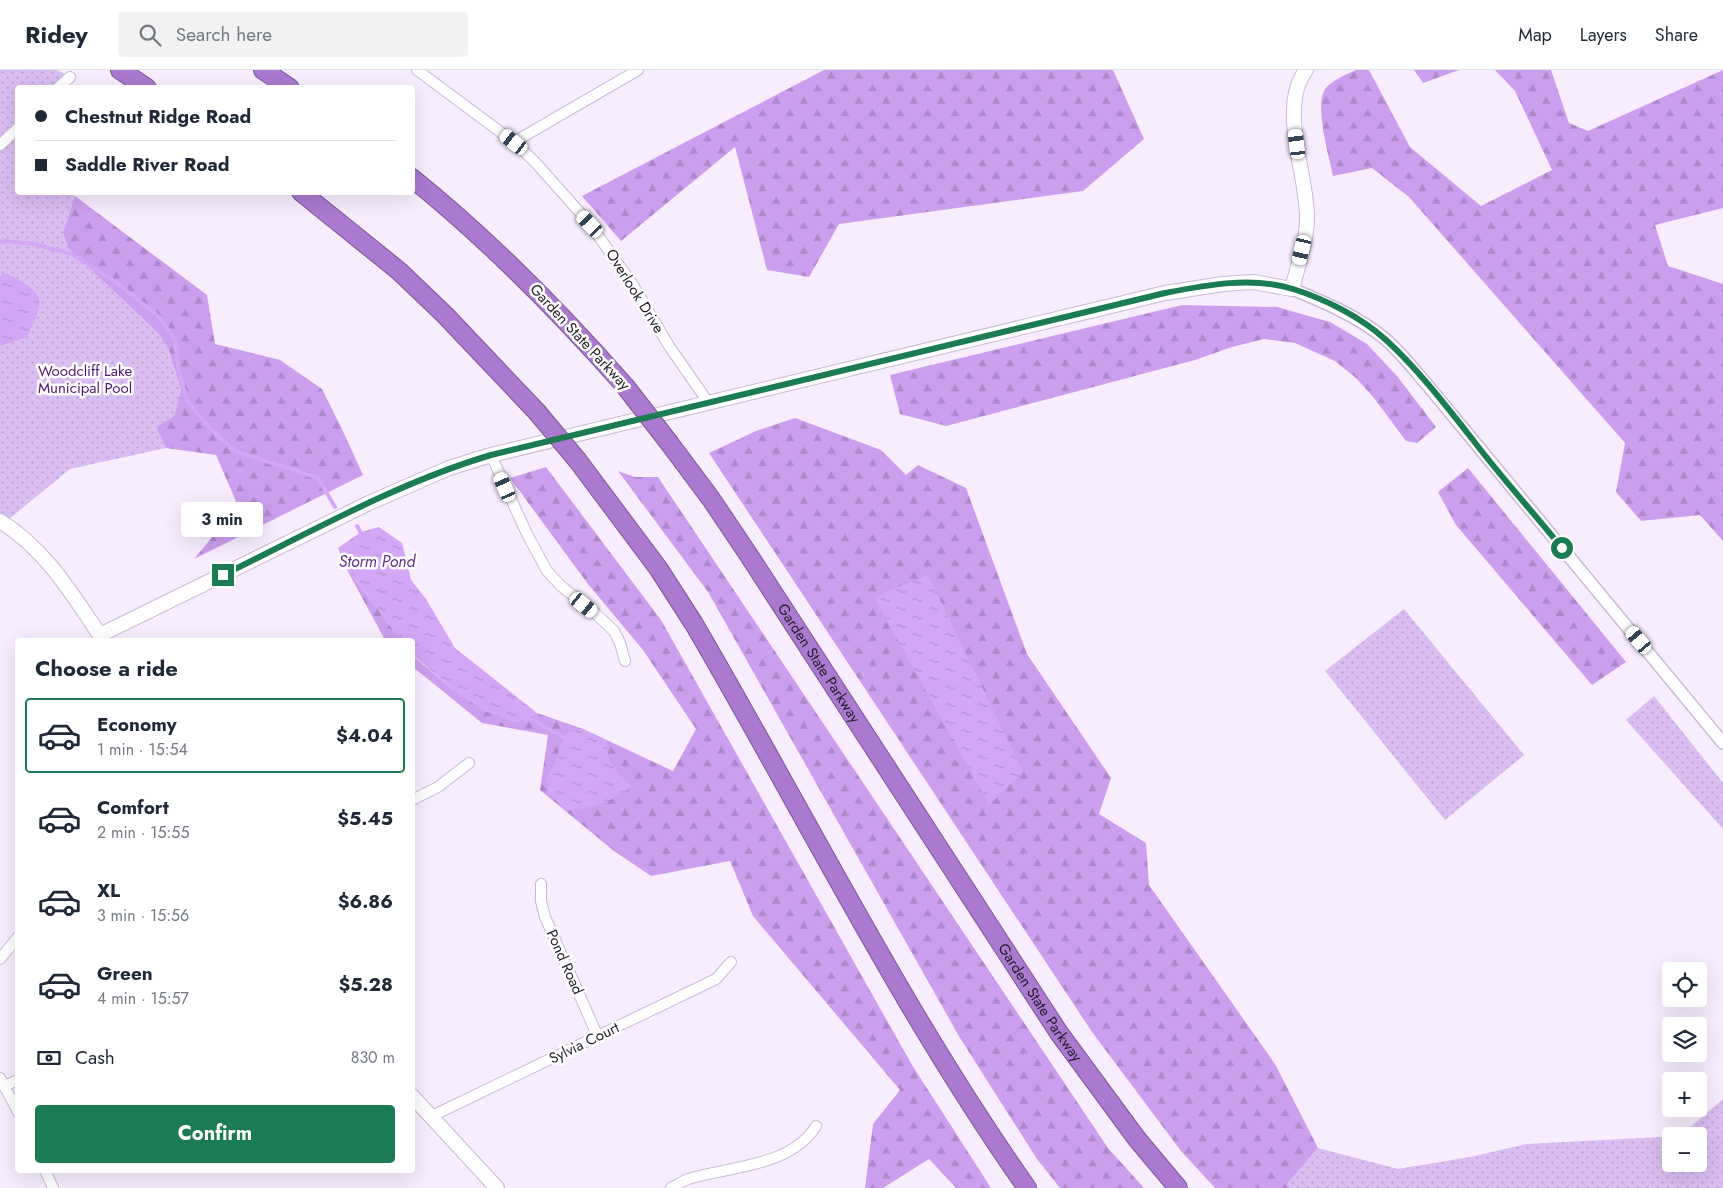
<!DOCTYPE html>
<html lang="en">
<head>
<meta charset="utf-8">
<style>
  :root { --surface:#fff; --page:#f2f2f3; --text:#1f2937; --muted:#747a83; --line:#e0e1e3; --accent:#1b7b52 }
  body { margin:0; font-family:Jost,sans-serif; background:var(--page); color:var(--text); height:100vh; display:flex; flex-direction:column; font-size:19px; white-space:nowrap }
  * { box-sizing:border-box; margin:0 }
  p { font-size:16px; color:var(--muted) }
  .icon { flex:none; width:28px; height:28px; fill:none; stroke:currentColor; stroke-width:2; stroke-linecap:round; stroke-linejoin:round }
  .map { position:relative; flex:1; overflow:hidden }
  .side { position:absolute; left:15px; top:568px; width:400px; height:535px; display:flex; flex-direction:column; background:var(--surface); border-radius:5px; box-shadow:0 5px 20px #0002 }
  .side>* { flex:none }
  .top-card { position:absolute; left:15px; top:15px; width:400px; height:110px; border-radius:5px; box-shadow:0 5px 20px #0002; display:grid; align-content:center; height:110px; padding:0 20px; background:var(--surface) }
  .buttons { position:absolute; left:1662px; top:892px; display:grid; gap:10px }
  .buttons a { display:grid; place-items:center; width:45px; height:45px; border-radius:5px; background:var(--surface); box-shadow:0 5px 20px #0002; font-size:25px }
  .end { position:absolute; width:22px; height:22px; margin:-11px; border:6px solid #1b7b52; background:#fff; box-shadow:0 0 0 2px #fff }
  .from { border-radius:50% }
  .bubble { position:absolute; height:35px; border-radius:5px; background:var(--surface); box-shadow:0 5px 20px #0002; font-size:16px; font-weight:700; line-height:35px; text-align:center }
  .car { position:absolute; width:15px; height:30px; margin:-15px -8px; border-radius:6px; box-shadow:0 0 4px 1px #0007; background:linear-gradient(#fff 24%,#345 0 40%,#fff 0 76%,#345 0 86%,#fff 0) }
  .top-card b { display:flex; align-items:center; gap:18px; height:48px; font-size:19px }
  .top-card b+b { border-top:1px solid var(--line) }
  .top-card i { width:12px; height:12px; background:var(--text) }
  ul { padding:0; list-style:none }
  li { display:flex; align-items:center; gap:15px; height:75px; margin:0 10px 8px; padding:0 10px; border:2px solid transparent; border-radius:5px }
  li div { flex:1 }
  li b { display:block; font-size:19px }
  li em { font-style:normal; font-weight:700 }
  li.current { border-color:var(--accent) }
  li>.icon { width:45px; height:45px; stroke-width:1.5 }
  h2 { padding:0 20px; font-size:22px; line-height:60px }
  .pay { display:flex; align-items:center; gap:12px; height:55px; padding:0 20px; font-size:19px }
  .pay p { margin-inline-start:auto }
  .cta { display:flex; gap:10px; margin-top:auto; padding:10px 20px }
  .cta a { flex:1; height:58px; border-radius:5px; background:var(--accent); color:#fff; font-size:20px; font-weight:700; line-height:58px; text-align:center }
  header { display:flex; align-items:center; gap:30px; box-sizing:border-box; height:70px; padding:0 25px; background:var(--surface); border-bottom:1px solid var(--line) }
  header strong { font-size:24px }
  nav { display:flex; gap:28px; margin-inline-start:auto; font-size:18px }
  .search { width:350px; height:45px; background:var(--page); display:flex; align-items:center; gap:12px; box-sizing:border-box; padding:0 18px; border-radius:5px; color:var(--muted); font-size:19px }
  .map>svg:first-child { display:block }
</style>
</head>
<body>
<header>
<strong>Ridey</strong>
<div class="search"><svg class="icon" aria-label="search" viewBox="0 0 24 24"><circle cx="10" cy="10" r="6"/><path d="M15 15l6 6"/></svg>Search here</div>
<nav><a>Map</a><a>Layers</a><a>Share</a></nav>
</header>
<div class="map">
<svg width="1723" height="1118" viewBox="0 0 1723 1118">
  <defs>
    <pattern id="grass-dots" width="8" height="8" patternUnits="userSpaceOnUse" patternTransform="scale(1.25)"><rect width="8" height="8" fill="#dabdf1"/><path d="M2 2h.1M6 6h.1" fill="none" stroke="#bba2cf" stroke-width="1.8" stroke-linecap="round"/></pattern>
    <pattern id="forest-firs" width="22" height="20" patternUnits="userSpaceOnUse" patternTransform="scale(1.25)"><rect width="22" height="20" fill="#cc9fee"/><path d="M5 1l3.5 6h-7zM16 11l3.5 6h-7z" fill="#af88cc"/></pattern>
    <pattern id="water-ripples" width="26" height="14" patternUnits="userSpaceOnUse" patternTransform="scale(1.25)"><rect width="26" height="14" fill="#d3a7f6"/><path d="M2 4q2-2 4 0t4 0M15 11q2-2 4 0t4 0" fill="none" stroke="#b58fd3"/></pattern>
  </defs>
  <rect width="100%" height="100%" fill="#f7edff"/>
  <g fill="url(#grass-dots)" fill-rule="evenodd">
    <polygon points="0,0 58,0 67,6 62,17 18,18 17,64 13,68 17,72 18,122 71,123 75,126 63,163 68,178 158,263 169,280 181,322 174,346 156,357 166,378 70,399 4,453 0,451"/>
    <polygon points="1404,539 1524,685 1445,750 1325,601"/>
    <polygon points="1654,626 1723,713 1723,759 1626,650"/>
    <path d="M 1723,1029 L 1723,1118 L 1290,1118 L 1287,1114 L 1318,1078 L 1398,1099 L 1470,1087 L 1527,1074 L 1680,1066 ZM 1671,1066 L 1699,1066 L 1699,1094 L 1671,1094 Z"/>
  </g>
  <g fill="url(#forest-firs)">
    <polygon points="824,0 1113,0 1144,69 1083,121 839,154 809,207 767,200 735,77 621,171 582,126"/>
    <path d="M 1356,0 L 1369,0 L 1410,77 L 1481,136 L 1552,100 L 1515,21 L 1495,0 L 1551,0 L 1569,53 L 1588,61 L 1723,0 L 1723,138 L 1655,155 L 1668,196 L 1723,214 L 1723,471 L 1700,445 L 1641,451 L 1616,422 L 1625,373 L 1409,127 L 1372,98 L 1333,106 C 1329,87 1315,37 1324,21 C 1328,12 1347,4 1356,0 Z"/>
    <polygon points="1414,0 1459,0 1423,13"/>
    <polygon points="75,126 207,225 215,274 280,290 322,319 341,357 363,405 194,489 238,436 216,385 166,378 156,357 174,346 181,321 169,280 158,263 68,178 63,163"/>
    <polygon points="1182,235 1277,237 1330,252 1367,274 1397,306 1436,357 1417,373 1406,371 1374,328 1356,308 1335,291 1295,273 1264,269 1232,277 1195,290 946,356 900,344 890,305"/>
    <polygon points="795,348 881,380 906,405 918,395 966,418 1027,584 1111,708 1099,744 1146,773 1149,815 1275,994 1318,1078 1287,1114 1290,1118 1215,1118 1181,1081 1092,962 709,383 756,361"/>
    <polygon points="546,397 661,550 912,995 991,1118 956,1118 929,1089 883,1118 865,1118 873,1054 900,1020 753,846 730,791 651,806 614,781 540,720 548,665 482,653 413,597 412,585 453,620 515,652 537,643 583,659 673,701 696,659 643,580 588,514 510,408"/>
    <polygon points="1468,398 1626,592 1592,615 1456,455 1438,422"/>
    <polygon points="618,401 635,407 658,407 1108,1078 1144,1118 1060,1118 1037,1089 960,968 708,522"/>
    <polygon points="345,496 401,570 385,570"/>
  </g>
  <g fill="url(#water-ripples)">
    <path d="M 6,203 C 46,225 46,226 27,267 L 0,276 L 0,205 Z"/>
    <polygon points="379,457 402,473 411,510 426,529 455,578 537,643 515,652 484,641 453,620 413,585 412,570 401,570 345,496 338,478 361,462"/>
    <polygon points="928,505 1023,702 989,735 874,527"/>
    <path d="M 583,659 L 606,670 C 607,682 608,692 616,701 C 621,707 627,710 631,717 C 614,731 587,740 565,740 L 548,722 L 547,706 L 556,691 L 563,667 L 569,662 Z"/>
  </g>
  <g fill="none" stroke-linecap="round" stroke-linejoin="round">
    <g stroke="#d3a7f6" stroke-width="4">
      <polyline points="0,172 5,171 34,174 72,184 120,215 159,247 175,270 179,302 187,331 211,359 235,381 318,408 335,437"/>
      <polyline points="357,456 362,465"/>
      <polyline points="521,647 536,652 563,667 566,671"/>
    </g>
    <g stroke="#c9bad6" stroke-width="12">
      <g id="minor">
        <polyline points="417,0 514,72 535,92 590,154 633,215 669,276 708,332"/>
        <polyline points="58,18 70,7"/>
        <polyline points="514,72 638,0"/>
        <polyline points="0,75 18,58"/>
        <polyline points="491,385 527,464 547,501 561,516 596,544 614,561 620,573 625,591"/>
        <polyline points="412,730 438,717 469,693"/>
        <polyline points="541,814 541,831 545,847 598,967"/>
        <polyline points="0,889 18,867"/>
        <polyline points="0,1008 18,1042"/>
        <polyline points="4,1016 18,1010"/>
        <polyline points="432,1046 716,909 731,892"/>
        <polyline points="45,1100 53,1118"/>
        <path d="M 671,1118 C 677,1115 683,1111 688,1109 C 730,1096 791,1097 816,1056"/>
      </g>
    </g>
    <g stroke="#c9bad6" stroke-width="14">
      <path id="tertiary" d="M 1292,219 C 1324,232 1357,246 1384,268 C 1401,282 1415,301 1429,317 L 1723,673"/>
    </g>
    <g stroke="#c9bad6" stroke-width="16">
      <g id="secondary">
        <path d="M 0,451 C 46,479 74,527 103,570"/>
        <path d="M 100,565 L 369,433 L 449,398 L 491,385 L 1165,223 L 1223,214 L 1253,212 L 1292,219 C 1298,195 1307,171 1307,147 C 1307,104 1278,37 1306,0"/>
        <polyline points="412,1026 497,1118"/>
      </g>
    </g>
    <g stroke="#7b5995" stroke-width="20">
      <g id="motorway">
        <polyline points="120,0 147,18"/>
        <polyline points="263,0 290,18"/>
        <path d="M 412,108 C 490,171 559,241 625,316"/>
        <polyline points="301,122 399,201 445,245 537,342"/>
        <path id="s1" d="M 670,374 L 711,429 L 748,484 L 1059,963 L 1137,1069 L 1178,1118"/>
        <path d="M 578,391 L 658,498 L 694,554 C 804,742 901,939 1027,1118"/>
      </g>
    </g>
    <use href="#minor" stroke="#fff" stroke-width="10"/>
    <use href="#tertiary" stroke="#fff" stroke-width="11"/>
    <use href="#secondary" stroke="#fff" stroke-width="14"/>
    <use href="#motorway" stroke="#ab79d0" stroke-width="18"/>
    <g stroke="#7b5995" stroke-width="20" stroke-linecap="butt">
      <g id="motorway-bridge">
        <polyline points="625,316 670,374"/>
        <polyline points="537,342 578,391"/>
      </g>
    </g>
    <use href="#motorway-bridge" stroke="#ab79d0" stroke-width="18"/>
  </g>
  <g fill="none" stroke-linecap="round" stroke-linejoin="round">
    <path stroke="#1b7b52" stroke-width="6" d="M 223,505 C 311,462 397,413 491,385 L 1165,223 C 1206,215 1252,206 1293,219 C 1325,229 1361,247 1386,270 C 1417,298 1447,337 1473,370 C 1501,407 1533,442 1562,478"/>
  </g>
  <g text-anchor="middle" stroke-width="5" stroke-linejoin="round" paint-order="stroke">
    <g font-size="15" fill="#231d27" stroke="#fff">
      <text transform="translate(635 221) rotate(58)" y="5">Overlook Drive</text>
      <text transform="translate(580 267) rotate(47)" y="5">Garden State Parkway</text>
      <text dy="5" stroke="none"><textPath href="#s1" startOffset="265">Garden State Parkway</textPath></text>
      <text transform="translate(565 892) rotate(66)" y="5">Pond Road</text>
      <text dy="5" stroke="none"><textPath href="#s1" startOffset="670">Garden State Parkway</textPath></text>
      <text transform="translate(584 973) rotate(-26)" y="5">Sylvia Court</text>
    </g>
    <g font-size="15" fill="#511672" stroke="#fff">
      <text x="85" y="306">Woodcliff Lake<tspan x="85" dy="17">Municipal Pool</tspan></text>
    </g>
    <g font-size="16" font-style="italic" fill="#652e89" stroke="#fff">
      <text x="377" y="497">Storm Pond</text>
    </g>
  </g>
</svg>
<div class="buttons">
<a><svg class="icon" aria-label="locate" viewBox="0 0 24 24"><circle cx="12" cy="12" r="6"/><path d="M12 2v4M12 18v4M2 12h4M18 12h4"/></svg></a>
<a><svg class="icon" aria-label="layers" viewBox="0 0 24 24"><path d="M12 4l9 5-9 5-9-5zM3 14l9 5 9-5"/></svg></a>
<a>+</a>
<a>−</a>
</div>
<i class="end from" style="left:1562px;top:478px"></i>
<i class="end" style="left:223px;top:505px"></i>
<div class="bubble" style="left:181px;top:432px;width:82px">3 min</div>
<i class="car" style="left:514px;top:72px;rotate:308deg"></i>
<i class="car" style="left:1297px;top:74px;rotate:353deg"></i>
<i class="car" style="left:590px;top:154px;rotate:317deg"></i>
<i class="car" style="left:1302px;top:180px;rotate:193deg"></i>
<i class="car" style="left:505px;top:417px;rotate:336deg"></i>
<i class="car" style="left:584px;top:535px;rotate:129deg"></i>
<i class="car" style="left:1639px;top:570px;rotate:320deg"></i>
<div class="top-card">
<b><i class="from"></i>Chestnut Ridge Road</b>
<b><i></i>Saddle River Road</b>
</div>
<section class="side">
<h2>Choose a ride</h2>
<ul>
<li class="current"><svg class="icon" aria-label="car" viewBox="0 0 24 24"><path d="M5 17H2v-5l4-1 3-4h7l3 4 3 1v5h-3M9 17h6M6 11h13"/><circle cx="7" cy="17" r="2"/><circle cx="17" cy="17" r="2"/></svg><div><b>Economy</b><p>1 min · 15:54</p></div><em>$4.04</em></li>
<li><svg class="icon" aria-label="car" viewBox="0 0 24 24"><path d="M5 17H2v-5l4-1 3-4h7l3 4 3 1v5h-3M9 17h6M6 11h13"/><circle cx="7" cy="17" r="2"/><circle cx="17" cy="17" r="2"/></svg><div><b>Comfort</b><p>2 min · 15:55</p></div><em>$5.45</em></li>
<li><svg class="icon" aria-label="car" viewBox="0 0 24 24"><path d="M5 17H2v-5l4-1 3-4h7l3 4 3 1v5h-3M9 17h6M6 11h13"/><circle cx="7" cy="17" r="2"/><circle cx="17" cy="17" r="2"/></svg><div><b>XL</b><p>3 min · 15:56</p></div><em>$6.86</em></li>
<li><svg class="icon" aria-label="car" viewBox="0 0 24 24"><path d="M5 17H2v-5l4-1 3-4h7l3 4 3 1v5h-3M9 17h6M6 11h13"/><circle cx="7" cy="17" r="2"/><circle cx="17" cy="17" r="2"/></svg><div><b>Green</b><p>4 min · 15:57</p></div><em>$5.28</em></li>
</ul>
<div class="pay"><svg class="icon" aria-label="cash" viewBox="0 0 24 24"><path d="M3 7h18v10H3z"/><circle cx="12" cy="12" r="2"/></svg>Cash<p>830 m</p></div>
<div class="cta"><a>Confirm</a></div>
</section>
</div>
</body>
</html>
